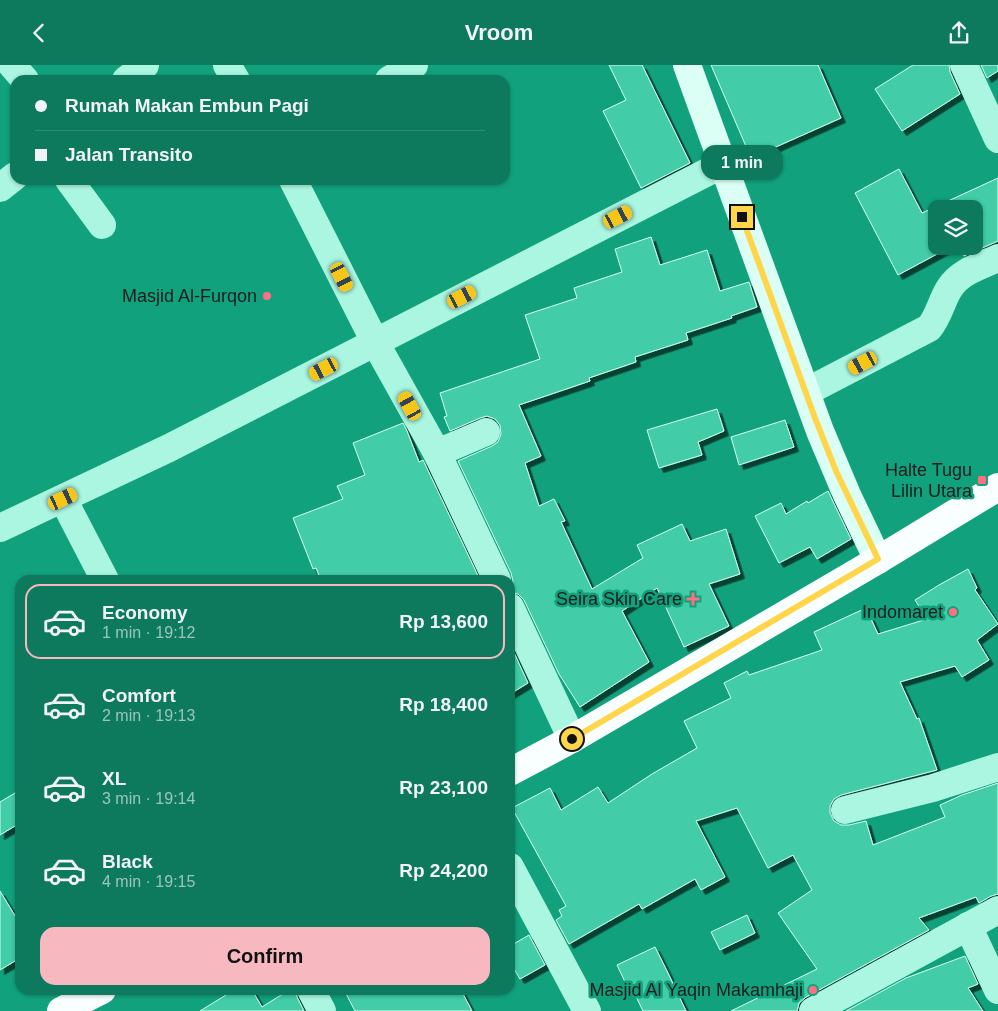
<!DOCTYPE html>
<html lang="en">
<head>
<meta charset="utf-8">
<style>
  :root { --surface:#0d7a5e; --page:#1b8167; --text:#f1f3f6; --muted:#9ac5bc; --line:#2d8b73; --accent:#f7b8c0 }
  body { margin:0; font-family:Arial,sans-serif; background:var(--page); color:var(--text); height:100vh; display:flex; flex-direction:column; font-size:19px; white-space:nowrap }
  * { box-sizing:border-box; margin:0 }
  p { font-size:16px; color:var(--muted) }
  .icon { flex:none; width:28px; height:28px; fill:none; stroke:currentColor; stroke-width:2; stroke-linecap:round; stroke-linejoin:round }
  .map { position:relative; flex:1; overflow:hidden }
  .panel { position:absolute; left:15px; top:510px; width:500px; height:420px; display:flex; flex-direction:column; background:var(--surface); border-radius:15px; box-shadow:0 1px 4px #0004 }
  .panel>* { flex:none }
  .guide { position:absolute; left:10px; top:10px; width:500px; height:110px; border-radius:15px; box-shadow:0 1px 4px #0004; display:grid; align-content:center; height:110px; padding:0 25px; background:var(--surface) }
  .controls { position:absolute; left:928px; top:135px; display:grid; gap:10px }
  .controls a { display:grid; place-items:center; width:55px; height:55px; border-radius:10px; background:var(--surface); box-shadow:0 1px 4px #0004; font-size:25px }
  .end { position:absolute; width:22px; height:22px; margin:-11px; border:6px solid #ffd54a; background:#111; box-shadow:0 0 0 2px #111 }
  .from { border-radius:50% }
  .bubble { position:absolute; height:35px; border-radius:15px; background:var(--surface); box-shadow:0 1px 4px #0004; font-size:16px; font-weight:700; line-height:35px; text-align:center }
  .car { position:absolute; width:15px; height:30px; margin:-15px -8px; border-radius:6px; box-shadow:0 0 4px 1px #0007; background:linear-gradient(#f5c518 24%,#345 0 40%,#f5c518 0 76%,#345 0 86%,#f5c518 0) }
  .guide b { display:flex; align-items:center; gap:18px; height:48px; font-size:19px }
  .guide b+b { border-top:1px solid var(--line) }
  .guide i { width:12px; height:12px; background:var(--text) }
  ul { padding:9px 0 0; list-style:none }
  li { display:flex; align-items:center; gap:15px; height:75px; margin:0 10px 8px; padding:0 15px; border:2px solid transparent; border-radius:15px }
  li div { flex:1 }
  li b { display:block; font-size:19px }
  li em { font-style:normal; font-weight:700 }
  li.selected { border-color:var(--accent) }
  li>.icon { width:45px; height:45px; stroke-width:1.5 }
  .action { display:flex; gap:10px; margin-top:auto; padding:10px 25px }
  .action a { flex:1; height:58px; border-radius:15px; background:var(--accent); color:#111; font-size:20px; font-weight:700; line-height:58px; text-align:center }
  header { display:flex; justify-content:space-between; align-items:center; height:65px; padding:0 25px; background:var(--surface); font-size:22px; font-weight:700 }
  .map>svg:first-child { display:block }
</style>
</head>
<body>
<header><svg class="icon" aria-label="back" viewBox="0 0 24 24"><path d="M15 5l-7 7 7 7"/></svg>Vroom<svg class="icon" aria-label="share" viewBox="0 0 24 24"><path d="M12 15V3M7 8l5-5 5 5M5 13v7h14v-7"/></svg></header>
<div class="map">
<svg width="998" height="946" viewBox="0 0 998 946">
  <defs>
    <filter id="shadow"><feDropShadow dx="4.5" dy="4.5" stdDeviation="0" flood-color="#0009"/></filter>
  </defs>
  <rect width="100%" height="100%" fill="#11a27d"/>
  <g fill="#43cca7" stroke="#d4fef3" filter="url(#shadow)">
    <polygon points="609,0 642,0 690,98 641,123 603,46 626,35"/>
    <polygon points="711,0 818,0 841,53 751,93"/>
    <polygon points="913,0 949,0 950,7 960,29 902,66 875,24"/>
    <polygon points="981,0 998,0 998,6 987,13"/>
    <polygon points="899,104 922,148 998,113 998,176 964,191 959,181 974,181 974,144 936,144 936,181 952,181 898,210 855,128"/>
    <polygon points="651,172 660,200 707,185 720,226 749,217 757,242 731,251 732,253 686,268 688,275 635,292 636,297 589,313 590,316 519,340 541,391 525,398 539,441 554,434 565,456 561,457 592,524 643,493 637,480 682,459 690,476 726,464 740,509 709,519 729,561 684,582 657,523 622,546 649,597 580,642 559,609 524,535 518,529 510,527 513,516 511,508 458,396 492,381 498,377 501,369 500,360 495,354 487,351 480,353 450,366 444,352 447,351 440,328 540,294 525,250 577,233 574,223 622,207 615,184"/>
    <polygon points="717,344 724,366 698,377 702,390 659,403 647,365"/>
    <polygon points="785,355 794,382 739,400 731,372"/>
    <polygon points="403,358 407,366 419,397 423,395 480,515 321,515 316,503 313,504 293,453 343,434 337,421 365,410 353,378"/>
    <polygon points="828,426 851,474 817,494 810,482 779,498 755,451 781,438 786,449 807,436 808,438"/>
    <polygon points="968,504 977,523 975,525 998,559 977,575 989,595 962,612 955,601 900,617 917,654 919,653 937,705 841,730 834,734 830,741 830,748 834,756 841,760 849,760 866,756 873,780 945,752 940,740 962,730 998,718 998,829 991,831 979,838 976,832 919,853 929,865 806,932 799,938 797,946 731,946 817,904 778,848 812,825 793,790 768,803 737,743 696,756 725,812 701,825 695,814 642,844 639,839 569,879 556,855 562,851 559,845 566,841 512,743 550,723 561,745 598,722 608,738 652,709 697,683 684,656 731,633 724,618 747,606 749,610 822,585 814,567 866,543 878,569 927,554 915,535 939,520"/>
    <polygon points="510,579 528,618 510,629"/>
    <polygon points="20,725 20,758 0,770 0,737"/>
    <polygon points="0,826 20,859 20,893 0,905"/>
    <polygon points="747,850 755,868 720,885 711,867"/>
    <polygon points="529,870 545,900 520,914 510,897 510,881"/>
    <polygon points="655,882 668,908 686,946 643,946 629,917 626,919 617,900"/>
    <polygon points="965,891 978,919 968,923 983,946 846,946 906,913"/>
    <polygon points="234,925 252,925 262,942 289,925 295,925 297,932 304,946 200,946"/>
    <polygon points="344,925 461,925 472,946 355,946"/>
  </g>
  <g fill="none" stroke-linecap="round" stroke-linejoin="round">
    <g stroke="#abf6e1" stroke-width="28">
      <polyline points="12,0 25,15"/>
      <polyline points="227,0 236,15"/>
      <polyline points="964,0 998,74"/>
      <polyline points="126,15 145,0"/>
      <polyline points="389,15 414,0"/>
      <polyline points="69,115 102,160"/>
      <polyline points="293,115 375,277 437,388 497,515"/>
      <polyline points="0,123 15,111"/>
      <path d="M 806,327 L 929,263 C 939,251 941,237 949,224 C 959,207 980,201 998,193"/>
      <polyline points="437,388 486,367"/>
      <polyline points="63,434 105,515"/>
      <polyline points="0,463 169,383 723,99"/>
      <polyline points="510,542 572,674"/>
      <polyline points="845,745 933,723 998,702"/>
      <polyline points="510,802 587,946"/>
      <polyline points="968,861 998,925"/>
      <polyline points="311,925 322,946"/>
      <polyline points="813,946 998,845"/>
    </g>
    <polyline stroke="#dbfef5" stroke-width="28" points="687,0 820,366 847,430 878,495"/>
    <g stroke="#f9fffe" stroke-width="28">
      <polyline points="510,707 572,674 878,495 998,422"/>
      <polyline points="61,946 102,925"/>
    </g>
  </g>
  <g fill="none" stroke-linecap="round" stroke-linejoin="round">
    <polyline stroke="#ffd54a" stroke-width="6" points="572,674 878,494 836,406 815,353 742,152"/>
  </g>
  <g fill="#ff6f7f" stroke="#11a27d" stroke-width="2">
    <circle cx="267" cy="231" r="5"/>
    <rect x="977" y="410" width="10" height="10" rx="2.5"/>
    <path d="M690.5 526.5h5v5h5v5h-5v5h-5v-5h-5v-5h5z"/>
    <circle cx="953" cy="547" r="5"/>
    <circle cx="813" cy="925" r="5"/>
  </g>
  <g text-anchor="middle" stroke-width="5" stroke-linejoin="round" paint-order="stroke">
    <g font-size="18" fill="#1d1d1d" stroke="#11a27d" text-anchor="end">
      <text x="257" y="237">Masjid Al-Furqon</text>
      <text x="972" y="411">Halte Tugu<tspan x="972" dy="21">Lilin Utara</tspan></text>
      <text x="682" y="540">Seira Skin Care</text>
      <text x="943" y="553">Indomaret</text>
      <text x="803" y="931">Masjid Al Yaqin Makamhaji</text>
    </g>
  </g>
</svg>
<div class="controls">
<a><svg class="icon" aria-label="layers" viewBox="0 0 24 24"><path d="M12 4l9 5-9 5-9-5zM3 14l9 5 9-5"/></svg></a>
</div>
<i class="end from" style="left:572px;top:674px"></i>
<i class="end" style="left:742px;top:152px"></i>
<div class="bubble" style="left:701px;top:80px;width:82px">1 min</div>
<i class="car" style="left:618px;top:152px;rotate:63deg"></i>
<i class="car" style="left:342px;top:212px;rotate:153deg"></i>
<i class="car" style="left:462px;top:232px;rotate:63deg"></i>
<i class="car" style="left:863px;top:298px;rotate:242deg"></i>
<i class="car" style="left:324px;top:304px;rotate:243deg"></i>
<i class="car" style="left:410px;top:341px;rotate:331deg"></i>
<i class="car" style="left:63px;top:434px;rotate:65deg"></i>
<div class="guide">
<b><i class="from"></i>Rumah Makan Embun Pagi</b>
<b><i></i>Jalan Transito</b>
</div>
<section class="panel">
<ul>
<li class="selected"><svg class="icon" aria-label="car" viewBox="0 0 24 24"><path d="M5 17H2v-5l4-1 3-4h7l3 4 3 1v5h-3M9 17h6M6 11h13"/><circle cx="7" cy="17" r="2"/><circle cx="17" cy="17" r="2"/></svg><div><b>Economy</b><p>1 min · 19:12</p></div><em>Rp 13,600</em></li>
<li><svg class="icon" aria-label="car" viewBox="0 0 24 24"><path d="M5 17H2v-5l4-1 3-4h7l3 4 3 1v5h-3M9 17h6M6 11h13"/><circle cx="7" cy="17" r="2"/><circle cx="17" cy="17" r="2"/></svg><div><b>Comfort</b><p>2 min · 19:13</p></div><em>Rp 18,400</em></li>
<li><svg class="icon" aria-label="car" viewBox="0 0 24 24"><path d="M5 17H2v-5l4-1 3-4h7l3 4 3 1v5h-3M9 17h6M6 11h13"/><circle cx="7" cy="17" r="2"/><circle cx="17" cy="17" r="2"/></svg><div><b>XL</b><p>3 min · 19:14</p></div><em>Rp 23,100</em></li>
<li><svg class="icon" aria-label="car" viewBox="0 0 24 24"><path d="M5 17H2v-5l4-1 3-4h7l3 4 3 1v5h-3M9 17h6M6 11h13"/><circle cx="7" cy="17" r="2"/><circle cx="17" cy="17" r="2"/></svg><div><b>Black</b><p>4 min · 19:15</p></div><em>Rp 24,200</em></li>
</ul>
<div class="action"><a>Confirm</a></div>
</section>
</div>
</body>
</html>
